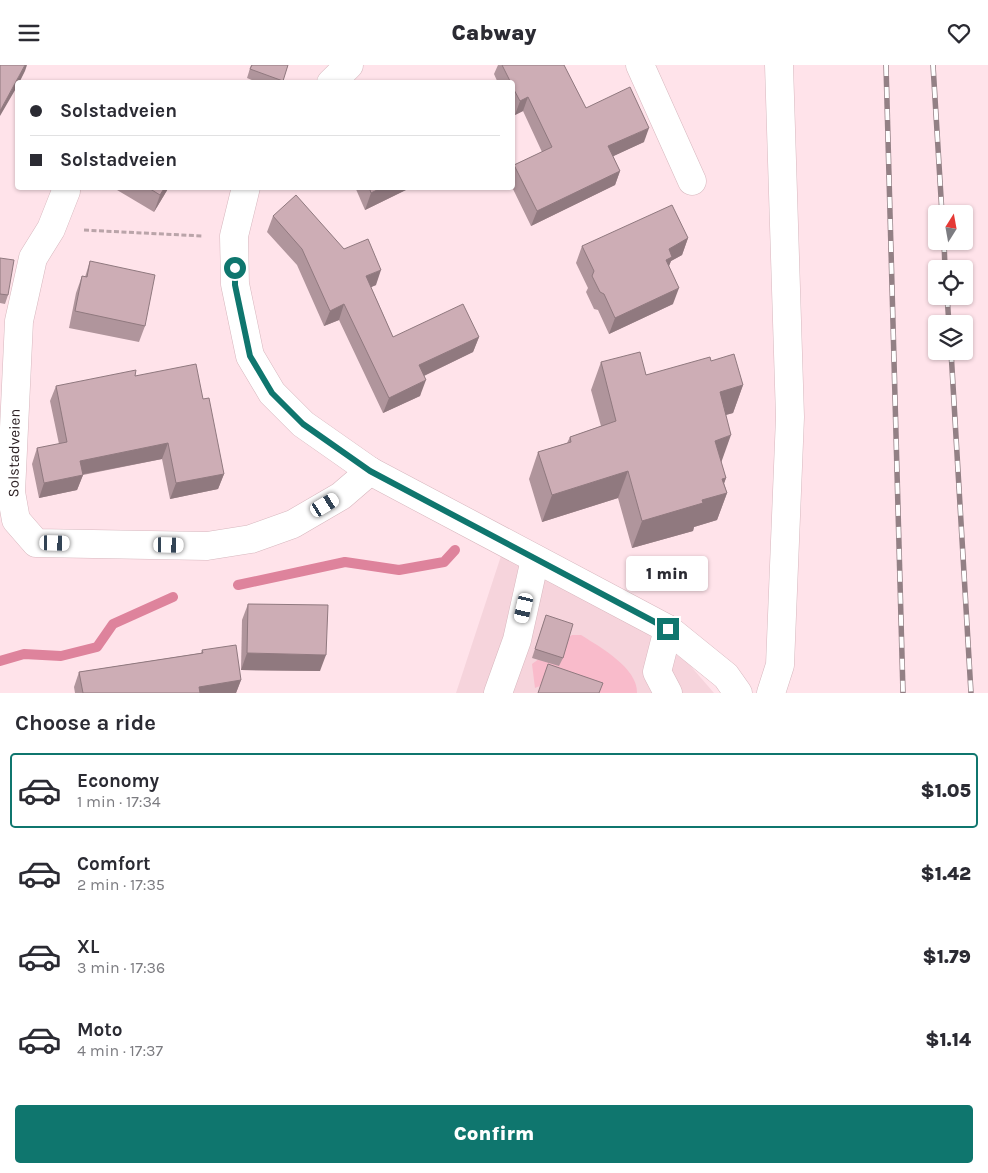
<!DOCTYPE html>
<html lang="en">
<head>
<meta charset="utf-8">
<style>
  :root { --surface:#fff; --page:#f7f7f7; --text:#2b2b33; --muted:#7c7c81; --line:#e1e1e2; --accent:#0f766e }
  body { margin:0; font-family:Karla,sans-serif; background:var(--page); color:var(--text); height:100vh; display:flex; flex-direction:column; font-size:19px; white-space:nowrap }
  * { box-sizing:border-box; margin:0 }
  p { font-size:16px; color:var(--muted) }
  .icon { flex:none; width:28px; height:28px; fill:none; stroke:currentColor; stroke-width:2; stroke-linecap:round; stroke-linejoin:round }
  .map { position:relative; height:628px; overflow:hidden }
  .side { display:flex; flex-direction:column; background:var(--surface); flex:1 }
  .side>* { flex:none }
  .banner { position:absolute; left:15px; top:15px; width:500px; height:110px; border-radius:5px; box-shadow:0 1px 4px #0004; display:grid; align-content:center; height:110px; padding:0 15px; background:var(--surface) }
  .needle { width:32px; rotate:11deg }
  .fabs { position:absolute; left:928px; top:140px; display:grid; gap:10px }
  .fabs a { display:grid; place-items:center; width:45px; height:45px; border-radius:5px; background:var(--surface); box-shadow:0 1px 4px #0004; font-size:25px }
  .end { position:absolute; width:22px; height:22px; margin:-11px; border:6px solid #0f766e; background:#fff; box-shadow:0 0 0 2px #fff }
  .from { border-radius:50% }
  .bubble { position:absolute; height:35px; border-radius:5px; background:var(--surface); box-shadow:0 1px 4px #0004; font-size:16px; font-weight:800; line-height:35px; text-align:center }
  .car { position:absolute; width:15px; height:30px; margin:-15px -8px; border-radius:6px; box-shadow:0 0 4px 1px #0007; background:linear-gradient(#fff 24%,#345 0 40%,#fff 0 76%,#345 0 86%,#fff 0) }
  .banner b { display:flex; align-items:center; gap:18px; height:48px; font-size:19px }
  .banner b+b { border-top:1px solid var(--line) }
  .banner i { width:12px; height:12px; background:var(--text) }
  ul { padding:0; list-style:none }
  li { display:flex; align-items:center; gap:15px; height:75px; margin:0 10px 8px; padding:0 5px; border:2px solid transparent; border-radius:5px }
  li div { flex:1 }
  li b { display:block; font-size:19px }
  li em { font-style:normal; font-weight:800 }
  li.on { border-color:var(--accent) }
  li>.icon { width:45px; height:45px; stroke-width:1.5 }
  h2 { padding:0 15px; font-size:22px; line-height:60px }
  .cta { display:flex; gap:10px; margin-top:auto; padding:10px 15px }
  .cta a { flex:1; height:58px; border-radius:5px; background:var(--accent); color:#fff; font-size:20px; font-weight:800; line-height:58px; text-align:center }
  header { display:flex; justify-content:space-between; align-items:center; height:65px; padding:0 15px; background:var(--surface); font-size:22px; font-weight:800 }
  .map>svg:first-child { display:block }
</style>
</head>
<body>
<header><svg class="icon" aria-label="menu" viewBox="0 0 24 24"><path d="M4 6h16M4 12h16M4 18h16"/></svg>Cabway<svg class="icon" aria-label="heart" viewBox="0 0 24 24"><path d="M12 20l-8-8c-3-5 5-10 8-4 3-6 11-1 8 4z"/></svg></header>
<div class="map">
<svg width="988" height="628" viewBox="0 0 988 628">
  <rect width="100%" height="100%" fill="#ffe3ea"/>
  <polygon fill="#f6d4dc" points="501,491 570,522 635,560 688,598 714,628 456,628"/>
  <path fill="#f9bbcb" d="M 572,570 L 581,570 C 600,582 638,603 637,628 L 538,628 L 540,621 L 535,623 L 532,599 Z"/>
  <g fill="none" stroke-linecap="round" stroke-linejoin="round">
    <g stroke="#de839c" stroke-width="10">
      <polyline points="238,520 345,497 399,505 444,497 455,485"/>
      <polyline points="0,596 24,589 61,591 97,582 113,559 173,532"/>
    </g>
    <g stroke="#d7b7be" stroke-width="29">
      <g id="minor">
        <polyline points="640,0 692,116"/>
        <polyline points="331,18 349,0"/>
        <polyline points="246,122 234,171 235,219 250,291 272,328 303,359 370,406 668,564 726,611 738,628"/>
        <polyline points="66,126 51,164 33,193 19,256 11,427 16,455 36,478 207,481 251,474 293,459 341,431 370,406"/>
        <polyline points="668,564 657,607 668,628"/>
        <polyline points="498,628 517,575 535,494"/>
        <polyline points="771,628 780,600 790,352 779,0"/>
      </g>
    </g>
    <polyline stroke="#baa4a9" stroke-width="3" stroke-dasharray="5 2.5" stroke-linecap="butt" points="84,165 202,171"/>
    <use href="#minor" stroke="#fff" stroke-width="28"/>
    <g stroke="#938085" stroke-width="5.5">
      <g id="rail">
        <polyline points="886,0 903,628"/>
        <polyline points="933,0 942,149"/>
        <polyline points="944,176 945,204"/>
        <polyline points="947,231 949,259"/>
        <polyline points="951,286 971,628"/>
      </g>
    </g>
    <use href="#rail" stroke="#fff" stroke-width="4" stroke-dasharray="11" stroke-linecap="butt"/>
  </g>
  <g fill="#b0959c">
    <polygon points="251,0 288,0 282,18 259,18 247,13"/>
    <polygon points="498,0 564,0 586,43 644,77 613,91 620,106 615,120 531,161 512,122 512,106 514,100 542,87 523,46 515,50 512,46 512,18 498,18 494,9"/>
    <polygon points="112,122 169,122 154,147"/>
    <polygon points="355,122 412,122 365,145"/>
    <polygon points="273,151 376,220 371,222 393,272 479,272 473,287 424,311 420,331 383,348 339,255 324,261 297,200 267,167"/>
    <polygon points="688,173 682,190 671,196 669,201 673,239 609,269 598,245 594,244 586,227 588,223 576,198 582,181"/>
    <polygon points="0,193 8,230 5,239 0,238"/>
    <polygon points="90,196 145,261 139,277 69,263 76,228 82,211 85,212"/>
    <polygon points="711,296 743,320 733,348 726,350 721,398 726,413 724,418 727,428 717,455 694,462 693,466 632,483 618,433 542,457 529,414 538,387 567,378 570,372 601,361 591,325 601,297 646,310"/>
    <polygon points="135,311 203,334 224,409 218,424 170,434 162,394 83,410 77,425 39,433 32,399 37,383 59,379 50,336 56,321"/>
    <polygon points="248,539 320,606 241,605 242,555"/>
    <polygon points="546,550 563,593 559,601 532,593"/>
    <polygon points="202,585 241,615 236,628 75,628 74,622 79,607 201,588"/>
  </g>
  <g fill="#90797f">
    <polygon points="25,0 27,0 25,6 19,18 18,18 18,20 0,51 0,46"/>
    <polygon points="528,32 523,46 515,50 520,36"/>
    <polygon points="649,63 644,77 603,96 608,81"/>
    <polygon points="620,106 615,120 531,161 537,146"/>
    <polygon points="165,122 169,122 154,147 160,130"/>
    <polygon points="383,122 412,122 365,145 371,128"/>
    <polygon points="688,173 682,190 671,196 666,208 660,211 669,184"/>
    <polygon points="381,205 376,220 360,227 366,211"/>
    <polygon points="679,223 673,239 609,269 615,253"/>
    <polygon points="344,239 339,255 324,261 330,246"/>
    <polygon points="479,272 473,287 413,316 419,300"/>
    <polygon points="426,315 420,331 383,348 389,333"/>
    <polygon points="743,320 733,348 710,354 720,327"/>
    <polygon points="731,370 721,398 715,376"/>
    <polygon points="168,378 162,394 74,411 80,396"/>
    <polygon points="628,406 618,433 542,457 552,430"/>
    <polygon points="224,409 218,424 170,434 176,418"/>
    <polygon points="83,410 77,425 39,433 44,418"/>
    <polygon points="726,413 720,430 727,428 717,455 694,462 693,466 632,483 642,456 702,435 722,414"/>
    <polygon points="247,588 326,590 320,606 241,605"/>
    <polygon points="241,615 236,628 197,628 199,622"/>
  </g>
  <g fill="#cdadb5" stroke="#90797f">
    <polygon points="0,0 25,0 0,46"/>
    <polygon points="252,0 288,0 283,16 250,4"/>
    <polygon points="502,0 564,0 586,43 630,22 649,63 608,81 620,106 537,146 514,100 552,82 528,32 520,36 512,21 512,18 511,18"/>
    <polygon points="147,122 165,122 160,130"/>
    <polygon points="369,122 383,122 371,128"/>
    <polygon points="296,130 344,184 368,174 381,205 366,211 393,272 463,239 479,272 419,300 426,315 389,333 344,239 330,246 302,184 273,151"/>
    <polygon points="672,140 688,173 669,184 672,192 666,195 679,223 615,253 604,229 600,227 592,211 594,206 582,181"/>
    <polygon points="0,193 14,195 8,230 0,229"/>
    <polygon points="90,196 155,210 145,261 75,246 82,211 87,212"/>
    <polygon points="640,287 646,310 710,292 711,296 734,289 743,320 720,327 731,370 715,376 726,413 722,414 727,428 702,435 703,438 642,456 628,406 552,430 538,387 571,377 570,372 616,356 601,297"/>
    <polygon points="196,299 203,334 209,333 224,409 176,418 168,378 80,396 83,410 44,418 37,383 67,377 56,321 136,305 135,311"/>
    <polygon points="248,539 328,540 326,590 247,588"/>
    <polygon points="546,550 573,559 563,593 535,584"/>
    <polygon points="236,580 241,615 199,622 200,628 83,628 79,607 203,588 202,585"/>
    <polygon points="548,599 603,618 599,628 538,628"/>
  </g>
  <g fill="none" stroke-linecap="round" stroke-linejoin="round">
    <polyline stroke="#0f766e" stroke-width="6" points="235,203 235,220 250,291 272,328 303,359 370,406 668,564"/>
  </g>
  <g text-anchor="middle" stroke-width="4.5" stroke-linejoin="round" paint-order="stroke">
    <g font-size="15" fill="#2d2124" stroke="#fff">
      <text transform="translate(14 388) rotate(-89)" y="5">Solstadveien</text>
    </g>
  </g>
</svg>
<div class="fabs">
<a><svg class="needle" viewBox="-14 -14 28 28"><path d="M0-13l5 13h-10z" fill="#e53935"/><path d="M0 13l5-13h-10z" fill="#7c7c81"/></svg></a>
<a><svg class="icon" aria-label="locate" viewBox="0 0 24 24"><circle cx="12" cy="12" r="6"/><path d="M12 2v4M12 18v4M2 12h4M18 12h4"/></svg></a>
<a><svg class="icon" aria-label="layers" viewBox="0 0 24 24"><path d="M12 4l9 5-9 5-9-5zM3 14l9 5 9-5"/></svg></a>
</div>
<i class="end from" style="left:235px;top:203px"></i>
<i class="end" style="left:668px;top:564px"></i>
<div class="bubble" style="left:626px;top:491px;width:82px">1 min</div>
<i class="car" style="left:325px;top:440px;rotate:59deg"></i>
<i class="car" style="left:55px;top:478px;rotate:91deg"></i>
<i class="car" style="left:169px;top:480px;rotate:91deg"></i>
<i class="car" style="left:524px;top:543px;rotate:193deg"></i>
<div class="banner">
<b><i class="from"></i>Solstadveien</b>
<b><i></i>Solstadveien</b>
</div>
</div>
<section class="side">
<h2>Choose a ride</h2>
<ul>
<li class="on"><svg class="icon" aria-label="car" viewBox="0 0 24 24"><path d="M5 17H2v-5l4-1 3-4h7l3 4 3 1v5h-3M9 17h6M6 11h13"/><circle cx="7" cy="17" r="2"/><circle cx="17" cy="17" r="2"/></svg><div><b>Economy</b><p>1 min · 17:34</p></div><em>$1.05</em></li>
<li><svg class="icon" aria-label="car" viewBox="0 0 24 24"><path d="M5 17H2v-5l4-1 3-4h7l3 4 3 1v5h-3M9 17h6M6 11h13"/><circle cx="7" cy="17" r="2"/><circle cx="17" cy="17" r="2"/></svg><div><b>Comfort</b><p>2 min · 17:35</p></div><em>$1.42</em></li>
<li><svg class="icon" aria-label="car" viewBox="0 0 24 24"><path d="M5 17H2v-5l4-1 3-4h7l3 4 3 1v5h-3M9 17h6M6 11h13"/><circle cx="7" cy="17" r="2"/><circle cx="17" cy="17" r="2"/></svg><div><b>XL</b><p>3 min · 17:36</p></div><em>$1.79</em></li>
<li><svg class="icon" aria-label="car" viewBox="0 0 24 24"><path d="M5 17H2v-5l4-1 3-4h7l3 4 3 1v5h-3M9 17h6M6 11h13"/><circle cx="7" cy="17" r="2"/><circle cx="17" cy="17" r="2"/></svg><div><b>Moto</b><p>4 min · 17:37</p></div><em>$1.14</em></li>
</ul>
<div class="cta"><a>Confirm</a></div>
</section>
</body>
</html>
